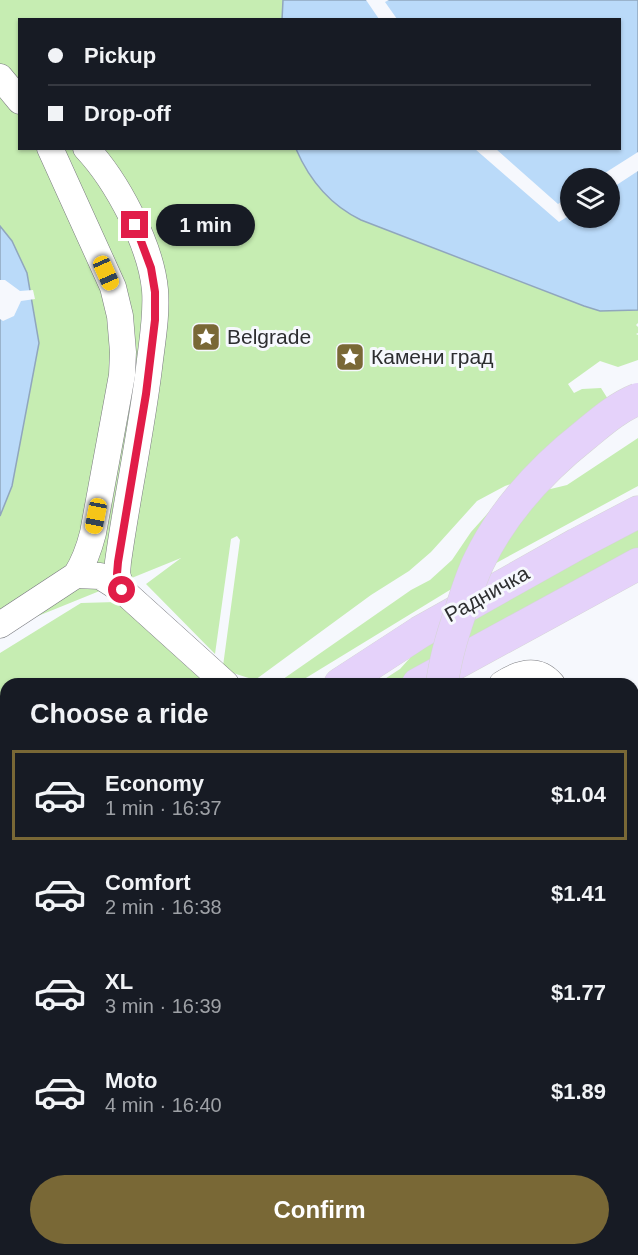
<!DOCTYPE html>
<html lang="en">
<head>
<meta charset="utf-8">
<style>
  :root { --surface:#171b24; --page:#20242c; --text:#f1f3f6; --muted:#9ea1a6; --line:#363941; --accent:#796836 }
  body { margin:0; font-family:Helvetica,sans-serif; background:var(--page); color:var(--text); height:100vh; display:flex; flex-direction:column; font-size:22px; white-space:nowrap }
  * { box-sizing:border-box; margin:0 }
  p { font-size:20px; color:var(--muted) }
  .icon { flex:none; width:33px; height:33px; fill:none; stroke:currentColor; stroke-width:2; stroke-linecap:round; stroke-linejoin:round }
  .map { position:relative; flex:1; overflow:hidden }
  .drawer { position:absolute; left:0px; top:678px; width:639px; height:578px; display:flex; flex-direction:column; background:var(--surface); border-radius:18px 18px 0 0; box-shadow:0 2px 4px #0004 }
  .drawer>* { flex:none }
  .hud { position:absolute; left:18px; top:18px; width:603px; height:132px; border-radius:0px; box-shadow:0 2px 4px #0004; display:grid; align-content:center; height:132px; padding:0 30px; background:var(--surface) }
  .tools { position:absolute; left:560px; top:168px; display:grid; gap:12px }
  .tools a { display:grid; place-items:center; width:60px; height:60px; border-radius:50%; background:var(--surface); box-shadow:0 2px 4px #0004; font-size:30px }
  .end { position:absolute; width:27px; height:27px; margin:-14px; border:8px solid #e11d48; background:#fff; box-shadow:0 0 0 3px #fff }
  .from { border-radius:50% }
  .bubble { position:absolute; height:42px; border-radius:21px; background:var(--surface); box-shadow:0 2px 4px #0004; font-size:20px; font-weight:700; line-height:42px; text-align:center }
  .car { position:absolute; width:18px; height:36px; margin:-18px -9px; border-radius:8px; box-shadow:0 0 4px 2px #0007; background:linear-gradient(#f5c518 24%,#345 0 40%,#f5c518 0 76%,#345 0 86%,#f5c518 0) }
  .hud b { display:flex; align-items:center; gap:21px; height:57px; font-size:22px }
  .hud b+b { border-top:2px solid var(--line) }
  .hud i { width:15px; height:15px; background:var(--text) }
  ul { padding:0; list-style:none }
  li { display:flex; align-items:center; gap:18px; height:90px; margin:0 12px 9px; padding:0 18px; border:3px solid transparent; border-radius:0px }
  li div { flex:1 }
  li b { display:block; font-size:22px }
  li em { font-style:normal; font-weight:700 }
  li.on { border-color:var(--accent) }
  li>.icon { width:54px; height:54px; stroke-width:1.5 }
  h2 { padding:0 30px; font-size:27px; line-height:72px }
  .cta { display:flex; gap:12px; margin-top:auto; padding:12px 30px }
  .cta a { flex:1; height:69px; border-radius:36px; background:var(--accent); color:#fff; font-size:24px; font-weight:700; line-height:69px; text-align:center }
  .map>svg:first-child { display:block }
</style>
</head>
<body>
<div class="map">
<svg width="638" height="1255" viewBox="0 0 638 1255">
  <rect width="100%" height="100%" fill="#f6f8fd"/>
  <polygon fill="#e7ecf8" points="6,999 6,1181 0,1188 0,1003"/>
  <g fill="#c6edb2" fill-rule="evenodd">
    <path d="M 0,0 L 638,0 L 638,323 L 636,325 L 638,327 L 638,333 L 636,334 L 638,335 L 638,360 L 618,367 L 600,361 L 568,384 L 574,393 L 582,389 L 601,388 L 623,423 L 532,476 L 505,486 L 477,501 L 431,552 L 409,571 L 371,595 L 255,680 L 233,673 L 223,666 L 240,540 L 237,536 L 231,539 L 215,654 L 146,584 L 181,558 L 33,618 L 0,629 ZM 20,20 L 620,20 L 620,148 L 20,148 ZM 570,178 L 609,178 L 609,218 L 570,218 Z"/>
    <polygon points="638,438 638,486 476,574 296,684 276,684 411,590 430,580 452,560 471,532 488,513 522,496 567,485"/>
    <polygon points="638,529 638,551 458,646 394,684 377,684 400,669 418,649 488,609"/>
    <polygon points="116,602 206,684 6,684 6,725 0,716 0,653 81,603"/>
    <polygon points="6,997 6,1042 0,1043 0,1002"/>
    <polygon points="638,1169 635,1253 633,1250 633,1176"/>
  </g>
  <g fill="#badaf9" stroke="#90a6bd" stroke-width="1.5" fill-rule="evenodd">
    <path d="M 283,0 L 638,0 L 638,310 L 600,311 L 584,306 L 361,220 C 330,205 309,179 296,149 L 620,148 L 620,20 L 282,20 ZM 570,178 L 609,178 L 609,218 L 570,218 Z"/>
    <polygon points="0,226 12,241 27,273 39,343 12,486 0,516"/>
  </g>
  <g fill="#f6f8fd">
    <polygon points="366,0 389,0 385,2 397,19 379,19"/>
    <polygon points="475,149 496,149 558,204 570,196 570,215 559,222"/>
    <polygon points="638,152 638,171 609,190 609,178 597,178"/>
    <polygon points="0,280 5,280 20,291 33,290 35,299 21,301 14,316 3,321 0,319"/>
  </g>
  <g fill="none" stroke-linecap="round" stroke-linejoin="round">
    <g stroke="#797a7f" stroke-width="27">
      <g id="minor">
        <polyline points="0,77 20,101"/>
        <path d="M 86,148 C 117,181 151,245 155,290 C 157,316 152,342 149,368 C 141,433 127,497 118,562 L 117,574 L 122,590"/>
        <polyline points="76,575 100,576 122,590 226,684"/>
        <path d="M 0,625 L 76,575 C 85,561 89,549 93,533 L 122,375 L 123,352 L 120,316 L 113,287 L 50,148"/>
        <path d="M 502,684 C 519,673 537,667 552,684"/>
        <polyline points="0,766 6,774"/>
        <polyline points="0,1055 6,1058"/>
        <polyline points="0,1141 6,1136"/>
        <polyline points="0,1249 6,1240"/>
        <polyline points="197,1255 201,1250"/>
        <polyline points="462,1255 466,1250"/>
      </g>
    </g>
    <g stroke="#d5d5d6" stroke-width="33">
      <g id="major">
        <polyline points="340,684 420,632 577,544 638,512"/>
        <polyline points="418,684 638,564"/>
        <polyline points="0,921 6,916"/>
        <polyline points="0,970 6,966"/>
        <polyline points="633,1128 638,1131"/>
        <polyline points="627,1250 629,1255"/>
      </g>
    </g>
    <use href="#minor" stroke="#fff" stroke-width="26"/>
    <use href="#major" stroke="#e5d2fa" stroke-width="32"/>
    <g stroke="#d5d5d6" stroke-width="33" stroke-linecap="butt">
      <path id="major-bridge" d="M 442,684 C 445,660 452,636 460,613 C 466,595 471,577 479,561 C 503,511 542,469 585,435 C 602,421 618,407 638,399"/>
    </g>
    <use href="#major-bridge" stroke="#e5d2fa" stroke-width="32"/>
  </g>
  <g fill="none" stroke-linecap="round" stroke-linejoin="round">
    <polyline stroke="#e11d48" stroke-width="8" points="122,590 117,574 118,562 146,394 155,320 155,292 151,268 135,225"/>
  </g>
  <defs>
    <g id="sight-square" transform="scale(1.5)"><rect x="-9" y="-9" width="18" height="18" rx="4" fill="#796836" stroke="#f6f8fd"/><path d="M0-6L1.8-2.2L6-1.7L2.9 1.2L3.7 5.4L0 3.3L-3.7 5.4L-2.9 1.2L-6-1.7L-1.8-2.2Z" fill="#fff"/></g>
  </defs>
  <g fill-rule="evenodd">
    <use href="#sight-square" x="206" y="337"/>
    <use href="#sight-square" x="350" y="357"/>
  </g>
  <g text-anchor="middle" stroke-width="6" stroke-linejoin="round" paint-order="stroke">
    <g font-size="21" fill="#2d2e30" stroke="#f6f8fd" text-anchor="start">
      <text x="227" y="344">Belgrade</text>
      <text x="371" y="364">Камени град</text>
    </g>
    <g font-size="21" fill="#2d2e30" stroke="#f6f8fd">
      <text transform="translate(487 594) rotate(-29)" y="7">Радничка</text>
    </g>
  </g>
</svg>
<div class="tools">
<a><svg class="icon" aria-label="layers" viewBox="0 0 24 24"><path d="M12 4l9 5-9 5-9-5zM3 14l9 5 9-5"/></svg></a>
</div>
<i class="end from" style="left:122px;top:590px"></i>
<i class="end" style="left:135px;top:225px"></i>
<div class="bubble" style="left:156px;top:204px;width:99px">1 min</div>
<i class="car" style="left:106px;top:273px;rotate:156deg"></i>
<i class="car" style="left:96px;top:516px;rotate:191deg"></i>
<div class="hud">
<b><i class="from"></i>Pickup</b>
<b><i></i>Drop-off</b>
</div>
<section class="drawer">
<h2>Choose a ride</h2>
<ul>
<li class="on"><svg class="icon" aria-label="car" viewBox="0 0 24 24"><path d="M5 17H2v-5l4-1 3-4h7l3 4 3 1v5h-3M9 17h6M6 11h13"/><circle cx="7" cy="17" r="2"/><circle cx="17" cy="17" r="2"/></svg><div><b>Economy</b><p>1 min · 16:37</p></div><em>$1.04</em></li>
<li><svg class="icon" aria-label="car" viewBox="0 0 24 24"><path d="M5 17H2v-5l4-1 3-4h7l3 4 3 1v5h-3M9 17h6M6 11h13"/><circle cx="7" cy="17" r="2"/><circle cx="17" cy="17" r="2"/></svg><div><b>Comfort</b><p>2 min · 16:38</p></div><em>$1.41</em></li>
<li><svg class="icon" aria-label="car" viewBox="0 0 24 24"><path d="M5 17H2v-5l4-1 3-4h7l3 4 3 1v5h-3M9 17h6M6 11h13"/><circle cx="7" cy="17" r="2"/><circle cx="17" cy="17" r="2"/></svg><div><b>XL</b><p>3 min · 16:39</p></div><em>$1.77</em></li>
<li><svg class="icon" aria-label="car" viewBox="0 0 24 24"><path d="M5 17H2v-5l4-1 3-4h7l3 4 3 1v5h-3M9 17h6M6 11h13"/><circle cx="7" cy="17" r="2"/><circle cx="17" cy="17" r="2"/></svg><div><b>Moto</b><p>4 min · 16:40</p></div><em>$1.89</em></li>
</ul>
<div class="cta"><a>Confirm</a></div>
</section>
</div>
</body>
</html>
